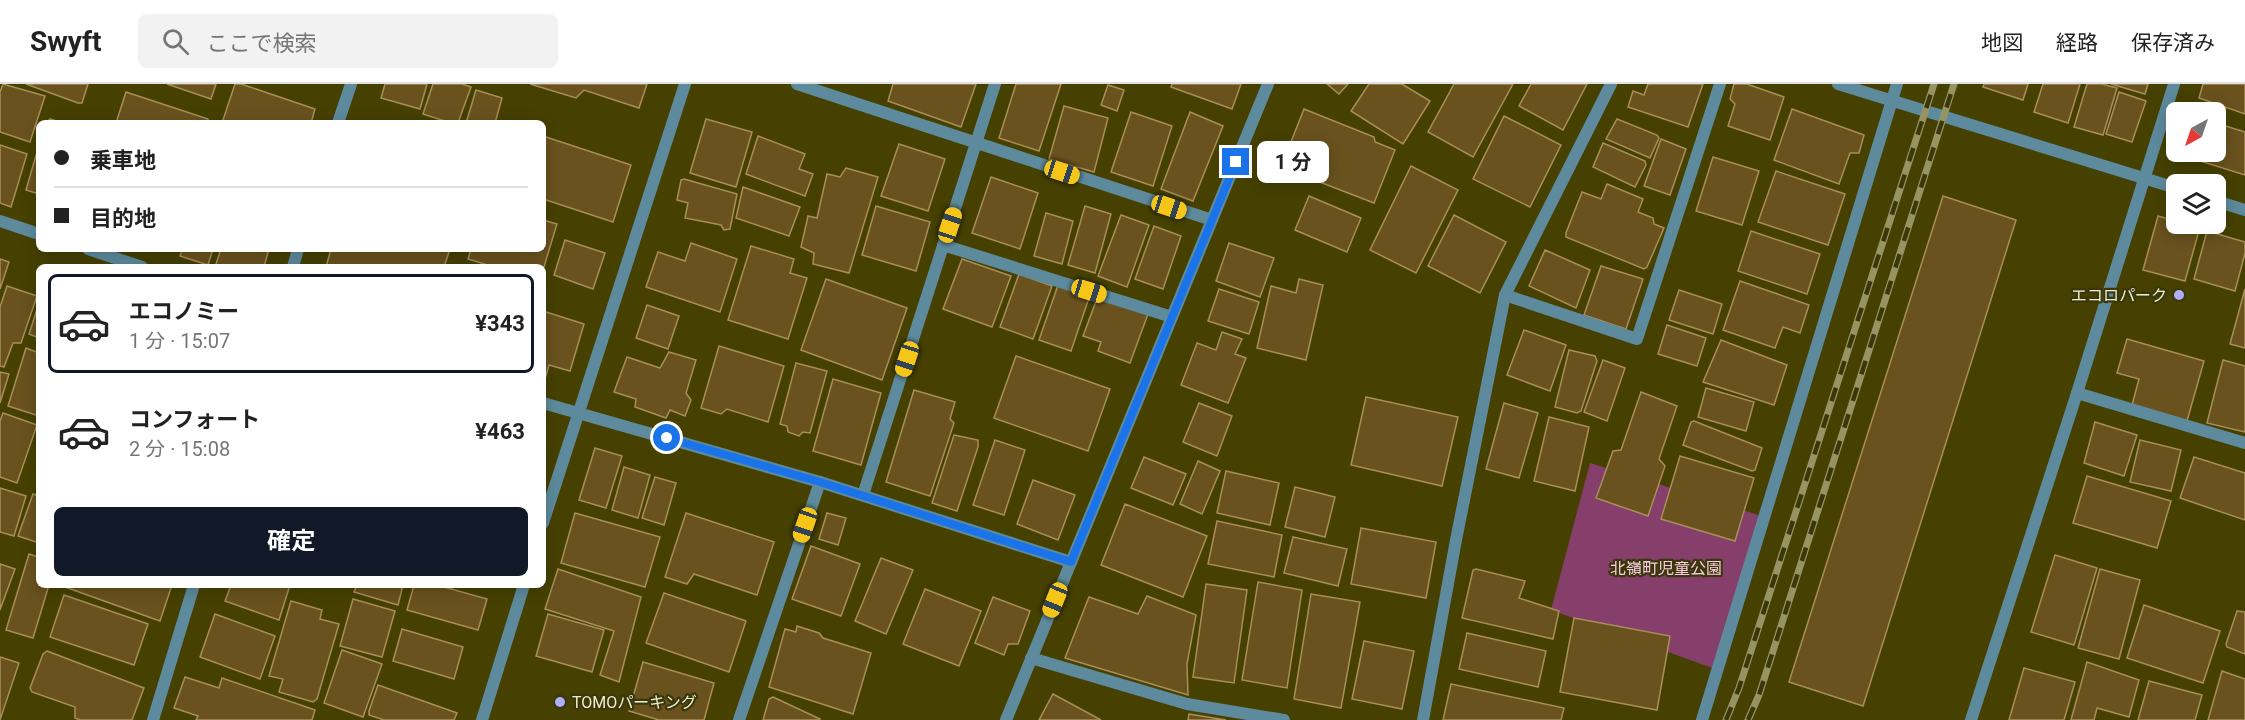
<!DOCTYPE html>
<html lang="ja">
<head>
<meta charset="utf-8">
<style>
  :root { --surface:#fff; --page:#f2f2f2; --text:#222; --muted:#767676; --line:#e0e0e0; --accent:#111827 }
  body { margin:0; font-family:Roboto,"Noto Sans JP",sans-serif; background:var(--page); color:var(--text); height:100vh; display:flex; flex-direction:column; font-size:22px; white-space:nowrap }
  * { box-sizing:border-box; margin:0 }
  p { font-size:20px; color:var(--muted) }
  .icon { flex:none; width:33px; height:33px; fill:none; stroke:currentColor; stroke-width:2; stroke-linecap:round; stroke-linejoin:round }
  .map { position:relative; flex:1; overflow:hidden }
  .drawer { position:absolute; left:36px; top:180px; width:510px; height:324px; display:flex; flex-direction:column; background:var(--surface); border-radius:9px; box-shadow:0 3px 15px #0003 }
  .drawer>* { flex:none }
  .banner { position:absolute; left:36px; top:36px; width:510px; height:132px; border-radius:9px; box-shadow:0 3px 15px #0003; display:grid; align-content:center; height:132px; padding:0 18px; background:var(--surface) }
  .needle { width:39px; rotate:220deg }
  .controls { position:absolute; left:2166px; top:18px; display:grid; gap:12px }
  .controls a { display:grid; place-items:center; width:60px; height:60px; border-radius:9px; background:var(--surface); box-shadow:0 3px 15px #0003; font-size:30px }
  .end { position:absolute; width:27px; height:27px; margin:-14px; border:8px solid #1a73e8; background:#fff; box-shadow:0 0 0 3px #fff }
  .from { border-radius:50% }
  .bubble { position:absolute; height:42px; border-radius:9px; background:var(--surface); box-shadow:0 3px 15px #0003; font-size:20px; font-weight:700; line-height:42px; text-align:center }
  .car { position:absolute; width:18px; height:36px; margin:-18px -9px; border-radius:8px; box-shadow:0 0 4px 2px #0007; background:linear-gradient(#f5c518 24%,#345 0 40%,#f5c518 0 76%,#345 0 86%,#f5c518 0) }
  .banner b { display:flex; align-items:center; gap:21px; height:57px; font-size:22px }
  .banner b+b { border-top:2px solid var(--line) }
  .banner i { width:15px; height:15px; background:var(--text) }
  ul { padding:10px 0 0; list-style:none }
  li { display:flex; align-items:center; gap:18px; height:99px; margin:0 12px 9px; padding:0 6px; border:3px solid transparent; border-radius:9px }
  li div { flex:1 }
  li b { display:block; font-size:22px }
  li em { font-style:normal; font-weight:700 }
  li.on { border-color:var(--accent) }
  li>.icon { width:54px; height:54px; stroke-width:1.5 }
  .primary-button { display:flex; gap:12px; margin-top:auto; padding:12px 18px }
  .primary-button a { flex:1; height:69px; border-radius:9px; background:var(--accent); color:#fff; font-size:24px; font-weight:700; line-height:69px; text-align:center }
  header { display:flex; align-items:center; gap:36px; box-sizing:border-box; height:84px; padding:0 30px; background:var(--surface); border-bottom:2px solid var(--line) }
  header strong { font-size:28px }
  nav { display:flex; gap:33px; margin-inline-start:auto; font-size:21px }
  .search { width:420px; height:54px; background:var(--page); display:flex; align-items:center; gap:15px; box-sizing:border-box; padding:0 21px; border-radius:9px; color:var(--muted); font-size:22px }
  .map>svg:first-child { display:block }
</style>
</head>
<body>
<header>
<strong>Swyft</strong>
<div class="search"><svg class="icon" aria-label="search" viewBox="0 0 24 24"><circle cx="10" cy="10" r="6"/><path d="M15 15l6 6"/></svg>ここで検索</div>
<nav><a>地図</a><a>経路</a><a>保存済み</a></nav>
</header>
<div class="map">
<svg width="2245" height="636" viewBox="0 0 2245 636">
  <rect width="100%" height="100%" fill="#464101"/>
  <polygon fill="#863e6a" points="1590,379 1765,433 1718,586 1551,526"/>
  <g fill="#69521e" stroke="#a88e59" stroke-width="1.5">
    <polygon points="3,0 45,12 30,58 0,48 0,8"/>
    <polygon points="26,0 88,0 82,19 78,19"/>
    <polygon points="167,0 216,0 211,15"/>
    <polygon points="235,0 241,0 315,25 311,39 222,39"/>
    <polygon points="385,0 427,0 420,25 381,14"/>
    <polygon points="433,0 462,0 471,3 458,39 451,39 423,30"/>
    <polygon points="530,0 647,0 639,24 584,6 576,14"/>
    <polygon points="893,0 976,0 961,43 888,17"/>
    <polygon points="1016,0 1061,0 1039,67 999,54"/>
    <polygon points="1172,0 1241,0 1232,25 1171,3"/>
    <polygon points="1327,0 1348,0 1339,10"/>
    <polygon points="1369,0 1402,0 1430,17 1403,60 1351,27"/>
    <polygon points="1454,0 1513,0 1473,73 1428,48"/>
    <polygon points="1531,0 1587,0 1563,46 1519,22"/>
    <polygon points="1648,0 1703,0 1688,43 1628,23 1633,7 1644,11"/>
    <polygon points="1734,0 1747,0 1784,13 1770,56 1728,42 1735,20 1730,15"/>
    <polygon points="1984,0 2028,0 2023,16 1983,3"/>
    <polygon points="2043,0 2080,0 2068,39 2034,28"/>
    <polygon points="2087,0 2102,0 2117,4 2103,51 2074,43"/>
    <polygon points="2111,0 2148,0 2145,10"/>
    <polygon points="2203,0 2245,0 2245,30 2199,14"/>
    <polygon points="1108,1 1124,6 1117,27 1101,21"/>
    <polygon points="476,6 502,14 495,39 466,39"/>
    <polygon points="126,8 208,35 207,39 116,39"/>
    <polygon points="2119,8 2146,17 2132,58 2106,50"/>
    <polygon points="1064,22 1108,34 1094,88 1049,75"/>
    <polygon points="1304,25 1374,53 1375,58 1395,66 1374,119 1281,83"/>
    <polygon points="1792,25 1864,51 1859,69 1850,69 1839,100 1774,76"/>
    <polygon points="1131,28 1172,42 1153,102 1111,88"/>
    <polygon points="1190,28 1223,42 1193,117 1161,105"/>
    <polygon points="1504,32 1561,61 1530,123 1473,95"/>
    <polygon points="50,35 63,39 45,39"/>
    <polygon points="706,35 752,48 736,103 690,89"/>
    <polygon points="1617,35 1657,51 1659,54 1650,74 1606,55"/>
    <polygon points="2216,39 2245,48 2245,91 2184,72 2185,68 2216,68"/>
    <polygon points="543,52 631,81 613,138 543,115"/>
    <polygon points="758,52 805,70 799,85 813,90 805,112 746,90"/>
    <polygon points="1661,55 1686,65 1670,111 1644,102"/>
    <polygon points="1603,59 1645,77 1646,81 1635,103 1593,83"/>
    <polygon points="899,60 945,75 928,127 881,112"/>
    <polygon points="0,61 27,70 11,123 0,119"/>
    <polygon points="39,61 39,110 26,106"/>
    <polygon points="1713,73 1759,87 1742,141 1696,127"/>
    <polygon points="1411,82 1458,106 1416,189 1370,166"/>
    <polygon points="846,84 878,93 849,189 813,180 814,169 801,163 808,132 817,134 827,90 840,93"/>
    <polygon points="1776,87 1845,110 1828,161 1758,138"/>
    <polygon points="991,93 1038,109 1020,165 972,149"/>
    <polygon points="684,95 737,110 730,145 724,146 721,141 685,134 688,119 677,116 681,96"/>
    <polygon points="1607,100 1643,115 1638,128 1653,134 1654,140 1664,144 1647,183 1644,185 1566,153 1566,149 1582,108 1601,115"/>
    <polygon points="743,103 800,123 789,152 736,134"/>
    <polygon points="1309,112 1361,134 1347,168 1295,146"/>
    <polygon points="1943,112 2016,136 1863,622 1789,598"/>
    <polygon points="876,122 930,138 916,187 862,171"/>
    <polygon points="1085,122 1111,130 1095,189 1068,181"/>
    <polygon points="1046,129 1073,137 1062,180 1034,172"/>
    <polygon points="1121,131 1149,141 1127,203 1098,192"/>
    <polygon points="1454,131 1506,158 1480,209 1428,182"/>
    <polygon points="2158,132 2176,137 2176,140 2200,143 2185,197 2143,186"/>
    <polygon points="543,136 557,140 543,186 543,183 494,183 468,175 471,165 543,165"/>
    <polygon points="1154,142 1181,152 1163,205 1135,195"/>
    <polygon points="1751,147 1820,170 1807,210 1738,187"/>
    <polygon points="2207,147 2245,158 2245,169 2235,207 2194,195"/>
    <polygon points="565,156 605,169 593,205 554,191"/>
    <polygon points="691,159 737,175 720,228 646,203 658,168 685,177"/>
    <polygon points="1229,159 1274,174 1260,213 1216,197"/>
    <polygon points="751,162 794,175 790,189 807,194 788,255 728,236"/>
    <polygon points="182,165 213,165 208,181 180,172"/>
    <polygon points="221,165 269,165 264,183 215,183"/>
    <polygon points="331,165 450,165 444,183 326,183"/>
    <polygon points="1545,166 1590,186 1576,224 1529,202"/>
    <polygon points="0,175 9,178 0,205"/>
    <polygon points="962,175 1011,192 992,243 943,225"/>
    <polygon points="1601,182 1643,195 1626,245 1584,231"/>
    <polygon points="1019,190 1052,202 1033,255 1000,243"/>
    <polygon points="826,195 907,224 882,296 801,266"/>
    <polygon points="1299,195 1323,201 1306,276 1257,264 1271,202 1296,209"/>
    <polygon points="1740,197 1809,221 1800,249 1783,243 1775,264 1723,246"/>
    <polygon points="1058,201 1090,211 1071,267 1039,256"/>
    <polygon points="7,202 37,212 21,259 13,259 4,283 0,282 0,223"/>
    <polygon points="1219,205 1259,218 1249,250 1208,237"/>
    <polygon points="2245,205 2245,264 2230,260"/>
    <polygon points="1679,206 1722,220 1713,250 1669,236"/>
    <polygon points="1098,212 1148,230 1130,279 1098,267 1101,258 1083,252"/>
    <polygon points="39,219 39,254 29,250"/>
    <polygon points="647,221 679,232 668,265 636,254"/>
    <polygon points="543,227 584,240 570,287 549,281 545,295 543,294"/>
    <polygon points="1667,241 1706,254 1697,282 1658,270"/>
    <polygon points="1524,246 1566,261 1550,307 1507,291"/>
    <polygon points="1222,248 1242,255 1235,270 1246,274 1228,319 1181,301 1197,259 1216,266"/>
    <polygon points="2127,255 2204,277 2187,337 2132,321 2139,295 2117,289"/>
    <polygon points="1721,256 1787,281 1774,321 1703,298"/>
    <polygon points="719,262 784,282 768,338 727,325 721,330 701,324"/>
    <polygon points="26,264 39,269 39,332 8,322"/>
    <polygon points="1569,266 1595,272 1597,277 1581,327 1577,329 1555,323"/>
    <polygon points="669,268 696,276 686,309 691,316 685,332 670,326 666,334 635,323 636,315 614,308 627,273 660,284"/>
    <polygon points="1016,272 1110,305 1088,367 994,334"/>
    <polygon points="1603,276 1625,284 1607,337 1584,328"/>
    <polygon points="2223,276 2245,282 2245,348 2207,339"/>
    <polygon points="796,279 827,287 810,349 803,348 799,352 788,348 787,342 780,340"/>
    <polygon points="0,288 9,290 0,319"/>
    <polygon points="833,295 881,309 861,381 813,367"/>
    <polygon points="1706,304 1754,318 1746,347 1698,333"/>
    <polygon points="914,306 955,318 950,335 954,339 930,412 886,398"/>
    <polygon points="1641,308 1677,322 1659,375 1665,382 1648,432 1596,414 1613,367 1621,366"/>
    <polygon points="1366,313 1458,333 1442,402 1351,381"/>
    <polygon points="1199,319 1232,332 1217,372 1183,358"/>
    <polygon points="1504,319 1538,329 1519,394 1486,385"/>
    <polygon points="3,329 37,341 17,399 0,393 0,337"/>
    <polygon points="1549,333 1589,343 1575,407 1534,397"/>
    <polygon points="1694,337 1762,364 1755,386 1752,387 1683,361 1691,338"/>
    <polygon points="2095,338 2137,351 2124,392 2084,379"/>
    <polygon points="954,351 978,356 978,363 957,427 932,419"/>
    <polygon points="995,356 1025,366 1004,431 973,421"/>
    <polygon points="2140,356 2181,366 2171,407 2130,398"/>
    <polygon points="595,364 622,372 606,424 579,416"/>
    <polygon points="1680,372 1754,394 1735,457 1661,435"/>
    <polygon points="1144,373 1186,390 1173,421 1131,404"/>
    <polygon points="2194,373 2245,389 2245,436 2180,414"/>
    <polygon points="1198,377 1220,387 1202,430 1180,420"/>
    <polygon points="624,383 650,391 638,434 612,426"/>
    <polygon points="1226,387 1279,399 1270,441 1217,429"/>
    <polygon points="2087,392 2171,417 2157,464 2073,439"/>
    <polygon points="655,393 676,399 664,441 642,434"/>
    <polygon points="1033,396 1075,411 1058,456 1017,440"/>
    <polygon points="1295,403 1335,413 1325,453 1285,443"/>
    <polygon points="0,404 26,412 14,452 0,448"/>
    <polygon points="33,410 39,412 39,459 18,452"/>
    <polygon points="1125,420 1207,452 1183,513 1101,481"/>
    <polygon points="575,429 660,453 645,503 561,479"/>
    <polygon points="686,429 774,458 757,511 694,490 687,500 665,493"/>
    <polygon points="827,429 846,434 838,461 819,455"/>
    <polygon points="1217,437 1282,451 1274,493 1208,480"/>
    <polygon points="1361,444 1436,458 1426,514 1351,500"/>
    <polygon points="1293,453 1347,465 1338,502 1284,489"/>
    <polygon points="811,462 860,480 841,532 792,515"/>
    <polygon points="29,470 39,473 39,501 49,501 33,554 6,546"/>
    <polygon points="2055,471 2097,484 2074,561 2031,548"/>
    <polygon points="881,474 913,486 886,550 855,537"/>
    <polygon points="0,480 15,485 0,526"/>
    <polygon points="558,485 641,513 619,598 600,591 614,547 545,525"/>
    <polygon points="1476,485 1525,497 1519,514 1559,527 1553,555 1462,534 1473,486"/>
    <polygon points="2100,485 2140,496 2119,575 2078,564"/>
    <polygon points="1258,498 1302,506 1287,604 1242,596"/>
    <polygon points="1206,500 1247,506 1234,599 1193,593"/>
    <polygon points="66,501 172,501 160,537 65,503"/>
    <polygon points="231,501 290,501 279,536 225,517"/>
    <polygon points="357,501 403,501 398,521 354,508"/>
    <polygon points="414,501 437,501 487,515 478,546 407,526"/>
    <polygon points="925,505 981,527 959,582 903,560"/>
    <polygon points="664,509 746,537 729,588 646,559"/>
    <polygon points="1311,510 1360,518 1341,624 1294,615"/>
    <polygon points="64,511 148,540 134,581 50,553"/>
    <polygon points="1147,512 1196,531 1187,580 1188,611 1065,574 1089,513 1138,530"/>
    <polygon points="993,513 1030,527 1018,560 1008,560 1004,571 975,559"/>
    <polygon points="353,515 395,527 382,573 340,562"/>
    <polygon points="291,517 322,526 320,535 339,540 317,615 313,618 279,608 283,595 269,592"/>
    <polygon points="2144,521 2220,547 2203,599 2127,574"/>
    <polygon points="2237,527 2245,528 2245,570 2227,563 2226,560"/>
    <polygon points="215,530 275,552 260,595 200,573"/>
    <polygon points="548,530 604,546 592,588 536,572"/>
    <polygon points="1574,534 1670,552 1657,626 1560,608"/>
    <polygon points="797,542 819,549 823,554 871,569 853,630 769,603 785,545 796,548"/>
    <polygon points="402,545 463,563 454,595 393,577"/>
    <polygon points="1467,549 1546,567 1538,603 1459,585"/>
    <polygon points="1364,557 1414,567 1402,625 1352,615"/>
    <polygon points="342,566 382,580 363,633 324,619"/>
    <polygon points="47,567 144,604 132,636 80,636 75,634 75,623 32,608 30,604 43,570"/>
    <polygon points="0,573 19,579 0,636"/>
    <polygon points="643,578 714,599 704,636 659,636 629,627"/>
    <polygon points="2087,578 2139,596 2129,633 2097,624 2094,636 2071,636"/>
    <polygon points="2024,584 2075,598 2064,636 2009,636"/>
    <polygon points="2222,587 2245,595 2245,636 2208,636"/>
    <polygon points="185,593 219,604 222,594 315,626 312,636 196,636 198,632 174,624"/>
    <polygon points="2149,597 2202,611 2195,636 2138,636"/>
    <polygon points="1451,600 1564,624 1561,636 1443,636"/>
    <polygon points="378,601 457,629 454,636 384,636 369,631 369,627"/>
    <polygon points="1053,610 1101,636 1039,636"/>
    <polygon points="773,613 820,635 820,636 763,636 769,615"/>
    <polygon points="1189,630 1226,636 1188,636"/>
  </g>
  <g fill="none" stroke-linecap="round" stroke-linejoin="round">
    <g stroke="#5d8b9d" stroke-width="12">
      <polyline points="797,0 1212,136"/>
      <polyline points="943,161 1172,233"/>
      <polyline points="1505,211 1637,255 1720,0"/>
      <polyline points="2077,309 2245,359"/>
      <polyline points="863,411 995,0"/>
      <polyline points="1031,574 1187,620 1284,636"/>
      <polyline points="739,636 820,398"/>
    </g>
    <g stroke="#5d8b9d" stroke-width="12">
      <polyline points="1838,0 2176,104"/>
      <polyline points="338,39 351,0"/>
      <polyline points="2216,117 2245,126"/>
      <polyline points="0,137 39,150"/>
      <polyline points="88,165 142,183"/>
      <polyline points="293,183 298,165"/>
      <polyline points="543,319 820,398 1071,478"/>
      <polyline points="543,439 685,0"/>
      <polyline points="153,636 194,501"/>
      <polyline points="482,636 524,501"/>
      <polyline points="1006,636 1268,0"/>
      <polyline points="1423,636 1456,456 1505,211 1611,0"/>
      <polyline points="1702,636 1897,0"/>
      <polyline points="1971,636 2077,309 2174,0"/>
    </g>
    <g stroke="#979464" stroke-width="7">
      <g id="rail">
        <polyline points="1726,636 1739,604 1934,0"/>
        <polyline points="1748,636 1759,611 1954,0"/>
      </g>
    </g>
    <use href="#rail" stroke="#3a370a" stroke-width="4.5" stroke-dasharray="14" stroke-linecap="butt"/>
  </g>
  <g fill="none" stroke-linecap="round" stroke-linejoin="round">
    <polyline stroke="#1a73e8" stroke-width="8" points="667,354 820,398 1071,478 1236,78"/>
  </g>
  <g fill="#afaefa" stroke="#3a370a" stroke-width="2">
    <circle cx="2179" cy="211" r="6"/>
    <circle cx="560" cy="618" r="6"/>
  </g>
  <g text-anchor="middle" stroke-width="4.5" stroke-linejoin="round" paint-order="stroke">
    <g font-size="16" fill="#efedd0" stroke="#3a370a" text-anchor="end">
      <text x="2167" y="217">エコロパーク</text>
      <text x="572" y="624" text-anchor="start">TOMOパーキング</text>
    </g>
    <g font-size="16" fill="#facbe4" stroke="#3a370a">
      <text x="1666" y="490">北嶺町児童公園</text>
    </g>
  </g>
</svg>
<div class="controls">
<a><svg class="needle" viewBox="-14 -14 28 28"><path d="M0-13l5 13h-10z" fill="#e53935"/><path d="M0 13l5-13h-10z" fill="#767676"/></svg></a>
<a><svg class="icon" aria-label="layers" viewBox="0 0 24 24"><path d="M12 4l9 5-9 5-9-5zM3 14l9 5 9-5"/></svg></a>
</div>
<i class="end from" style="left:667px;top:354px"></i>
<i class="end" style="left:1236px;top:78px"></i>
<div class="bubble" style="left:1257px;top:57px;width:72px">1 分</div>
<i class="car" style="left:1062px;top:88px;rotate:108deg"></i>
<i class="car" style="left:1169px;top:123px;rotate:108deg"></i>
<i class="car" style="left:950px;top:141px;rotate:18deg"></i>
<i class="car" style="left:1089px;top:207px;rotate:107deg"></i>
<i class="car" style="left:907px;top:275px;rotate:198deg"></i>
<i class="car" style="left:805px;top:441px;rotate:199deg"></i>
<i class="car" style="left:1055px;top:516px;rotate:202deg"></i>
<div class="banner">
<b><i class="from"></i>乗車地</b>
<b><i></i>目的地</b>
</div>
<section class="drawer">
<ul>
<li class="on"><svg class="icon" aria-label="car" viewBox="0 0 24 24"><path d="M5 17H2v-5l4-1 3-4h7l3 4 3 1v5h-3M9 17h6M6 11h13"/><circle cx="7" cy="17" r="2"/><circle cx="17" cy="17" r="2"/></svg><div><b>エコノミー</b><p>1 分 · 15:07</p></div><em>¥343</em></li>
<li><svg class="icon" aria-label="car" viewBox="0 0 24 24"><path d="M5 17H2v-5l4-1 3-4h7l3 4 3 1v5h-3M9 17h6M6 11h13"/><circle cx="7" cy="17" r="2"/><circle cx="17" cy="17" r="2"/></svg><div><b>コンフォート</b><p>2 分 · 15:08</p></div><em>¥463</em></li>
</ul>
<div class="primary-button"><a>確定</a></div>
</section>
</div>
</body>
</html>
